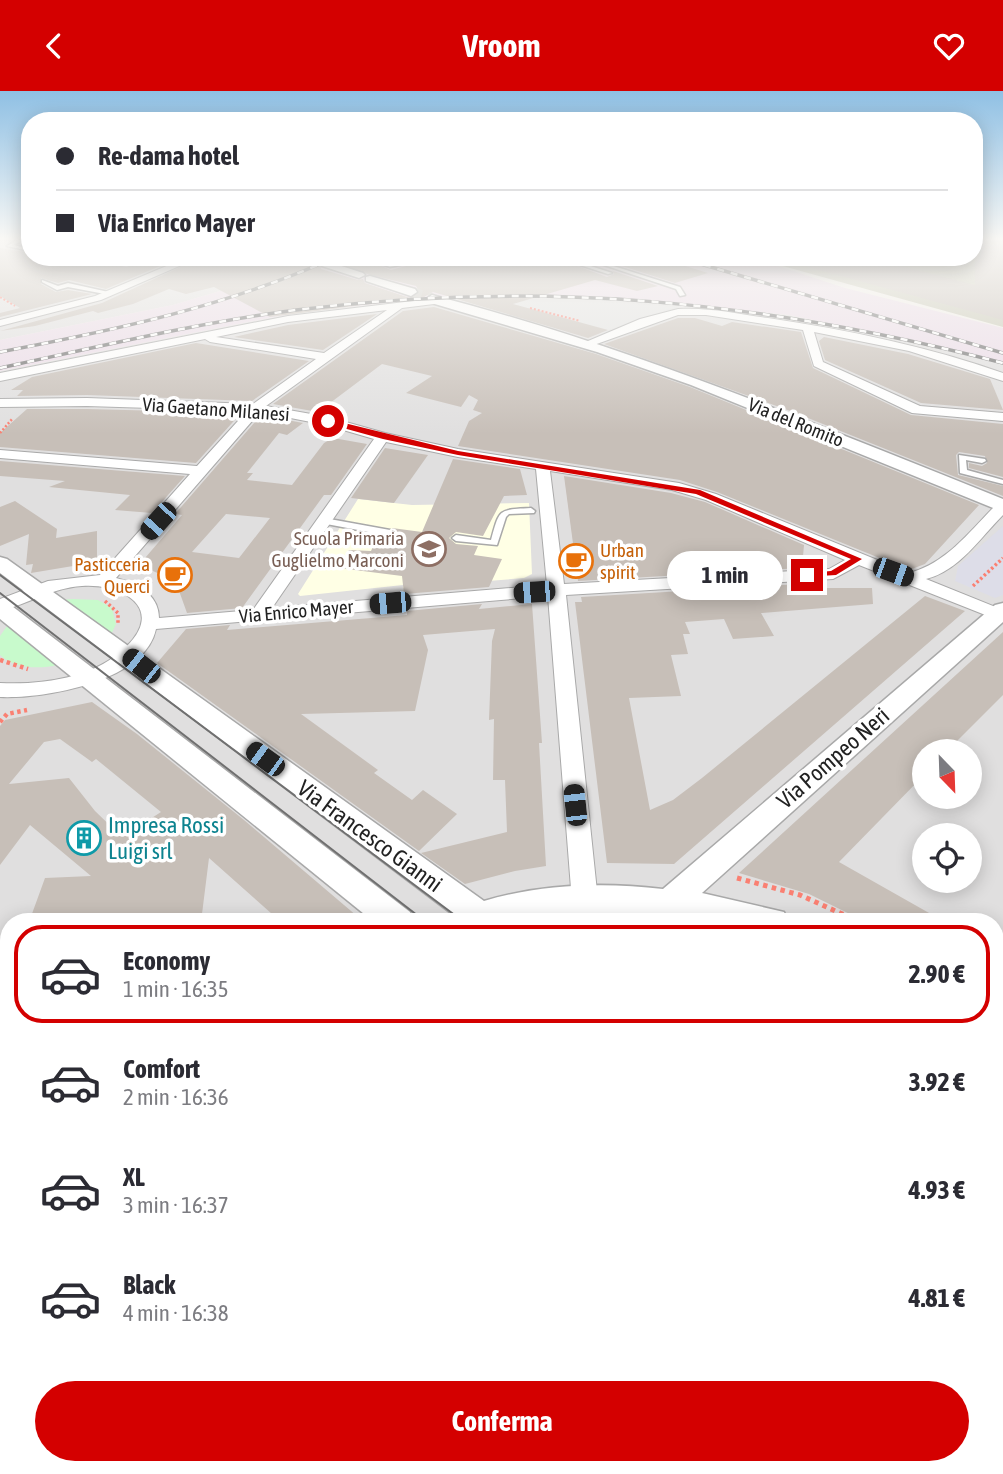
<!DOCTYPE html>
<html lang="it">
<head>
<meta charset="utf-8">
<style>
  :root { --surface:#fff; --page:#f7f7f7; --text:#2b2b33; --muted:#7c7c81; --line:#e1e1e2; --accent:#d40000 }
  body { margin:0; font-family:"Asap Condensed",sans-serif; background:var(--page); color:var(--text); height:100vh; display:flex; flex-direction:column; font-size:26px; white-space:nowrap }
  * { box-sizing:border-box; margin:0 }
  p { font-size:23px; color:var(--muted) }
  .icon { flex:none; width:38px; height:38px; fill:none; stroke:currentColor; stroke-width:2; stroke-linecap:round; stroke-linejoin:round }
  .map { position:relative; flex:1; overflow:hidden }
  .drawer { position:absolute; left:0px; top:822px; width:1004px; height:562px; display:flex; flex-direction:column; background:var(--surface); border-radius:28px 28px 0 0; box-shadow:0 4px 18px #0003 }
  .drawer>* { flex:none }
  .hud { position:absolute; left:21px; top:21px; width:962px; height:154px; border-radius:28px; box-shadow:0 4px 18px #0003; display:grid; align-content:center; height:154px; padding:0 35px; background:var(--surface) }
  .needle { width:46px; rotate:157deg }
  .controls { position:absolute; left:912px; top:648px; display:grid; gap:14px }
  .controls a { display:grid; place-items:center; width:70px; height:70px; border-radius:50%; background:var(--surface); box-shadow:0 4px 18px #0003; font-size:35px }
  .end { position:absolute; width:32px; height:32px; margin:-16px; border:9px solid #d40000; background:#fff; box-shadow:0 0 0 4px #fff }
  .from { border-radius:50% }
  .bubble { position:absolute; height:49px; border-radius:24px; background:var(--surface); box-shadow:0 4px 18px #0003; font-size:23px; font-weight:700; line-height:49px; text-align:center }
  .car { position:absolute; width:21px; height:42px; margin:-21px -10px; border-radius:9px; box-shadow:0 0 5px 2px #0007; background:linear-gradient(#222 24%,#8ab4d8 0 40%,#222 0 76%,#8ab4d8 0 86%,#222 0) }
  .hud b { display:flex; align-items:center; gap:24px; height:66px; font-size:26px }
  .hud b+b { border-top:2px solid var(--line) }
  .hud i { width:18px; height:18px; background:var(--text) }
  ul { padding:12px 0 0; list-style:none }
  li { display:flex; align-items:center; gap:21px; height:98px; margin:0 14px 10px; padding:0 21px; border:4px solid transparent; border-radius:28px }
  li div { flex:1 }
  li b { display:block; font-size:26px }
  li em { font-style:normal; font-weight:700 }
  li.current { border-color:var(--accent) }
  li>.icon { width:63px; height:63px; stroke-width:1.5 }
  .button { display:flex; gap:14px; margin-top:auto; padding:14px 35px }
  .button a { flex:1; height:80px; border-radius:42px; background:var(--accent); color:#fff; font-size:28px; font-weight:700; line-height:80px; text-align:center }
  header { display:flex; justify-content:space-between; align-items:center; height:91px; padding:0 35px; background:var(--accent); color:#fff; font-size:32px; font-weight:700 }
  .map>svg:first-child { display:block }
</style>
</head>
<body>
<header><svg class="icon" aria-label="back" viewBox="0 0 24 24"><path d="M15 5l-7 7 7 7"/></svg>Vroom<svg class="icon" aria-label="heart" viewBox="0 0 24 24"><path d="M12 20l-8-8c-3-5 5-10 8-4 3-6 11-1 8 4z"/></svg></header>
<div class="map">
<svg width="1003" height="1383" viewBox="0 0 1003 1383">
  <rect width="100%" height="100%" fill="#f2efe9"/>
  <g fill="#e0dfdf" fill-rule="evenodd">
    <polygon points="0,149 30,149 30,166 314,166 247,192 173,214 0,249"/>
    <path d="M 550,205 L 654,210 L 789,224 L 914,250 L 1003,273 L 1003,1383 L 0,1383 L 0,280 L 299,221 L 434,207 ZM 924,660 L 970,660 L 970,705 L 924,705 ZM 924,744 L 970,744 L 970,789 L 924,789 ZM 9,831 L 996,831 L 996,1376 L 9,1376 Z"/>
  </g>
  <polygon fill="#ebdbe8" points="314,166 751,166 845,197 1003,237 1003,273 914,250 789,224 654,210 550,205 434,207 299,221 0,280 0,249 173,214 247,192"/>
  <polygon fill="#ffffe5" points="358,408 412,414 529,412 532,483 524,487 403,497 403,494 300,505 298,503"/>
  <g fill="#c7c7b4">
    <polygon points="975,149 1003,149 1003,236 750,166 975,166"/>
    <polygon points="996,977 1003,983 1003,1177 996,1172"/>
  </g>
  <g fill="#c8facc">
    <polygon points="73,508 98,509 112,517 116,533 110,546 59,509"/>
    <path d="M 7,535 L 58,574 C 39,578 15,578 0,564 L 0,545 Z"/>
  </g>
  <polygon fill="#e2e2e2" points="510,210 619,212 675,216 586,247 559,238 576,229 510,213"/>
  <polygon fill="#dddde8" points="1003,435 1003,504 995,507 955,490 958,475"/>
  <g fill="#c7bfb8" fill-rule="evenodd">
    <polygon points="975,149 1003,155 1003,229 793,172 793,166 867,166 975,194"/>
    <polygon points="0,157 30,162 30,166 80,166 126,176 160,166 181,166 106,198 69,189 58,192 41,187 41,193 56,201 68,199 92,203 0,226 0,222 20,217 0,205"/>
    <path d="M 202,166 L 360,166 L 391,179 L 440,166 L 553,166 L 607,186 L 614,183 L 613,180 L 658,195 L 637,200 L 595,189 L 513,213 L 608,239 L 588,247 L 433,201 L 424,206 L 270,226 L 214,196 L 186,203 L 169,198 L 133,213 L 98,222 L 93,220 L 35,235 L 0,240 L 102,212 ZM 327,168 L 367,183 L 416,195 L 420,202 L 410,207 L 365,192 L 363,188 L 358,189 L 321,178 L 320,169 Z"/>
    <polygon points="621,166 656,166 708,182 675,192 613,172"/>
    <polygon points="434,216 596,263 690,296 979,414 925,473 909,479 717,401 680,389 458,355 469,330 482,322 473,319 478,309 469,304 461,316 406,302 432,285 382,273 318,321 273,313 403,220"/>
    <polygon points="377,223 323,259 234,246 288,234"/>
    <polygon points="678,227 695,227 722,235 732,231 801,241 813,277 911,324 1003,333 1003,386 969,377 969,372 982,375 987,372 985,365 959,361 956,364 958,384 1003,395 1003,405 793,321 604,253"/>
    <polygon points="824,246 908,263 990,288 1003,319 921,312 825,269 819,250"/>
    <polygon points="196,252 309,270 252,310 87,304 17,305 23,299 11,299 32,286"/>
    <polygon points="27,318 87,318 241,322 196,372 0,356 0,342"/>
    <path d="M 261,324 L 303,332 L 287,344 L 279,342 L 247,382 L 253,382 L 247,389 L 292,394 L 324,352 L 333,347 L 367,353 L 331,404 L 324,404 L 242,517 L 187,522 L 178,497 L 169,487 L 139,474 L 182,424 L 175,423 ZM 226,423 L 270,427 L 239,467 L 192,461 Z"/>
    <polygon points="385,357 428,364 394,412 351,407"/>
    <polygon points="453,368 520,378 527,404 504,405 483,445 456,441 449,447 456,453 478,455 474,464 502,468 489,496 404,503 402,485 339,477 349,459 371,460 378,445 390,448 396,444 392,437 422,441"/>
    <polygon points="0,370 185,385 152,422 115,419 130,404 49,396 65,390 0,385"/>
    <polygon points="564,385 671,402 705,411 804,454 802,477 578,490"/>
    <polygon points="15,410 57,438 56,447 97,440 97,471 31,482 33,473 26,474 29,443 0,455 0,416"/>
    <polygon points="800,493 800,497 872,497 873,513 761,522 774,545 733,548 724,528 685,531 690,543 683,543 688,563 671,564 681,605 629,607 650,719 673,709 702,687 925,505 965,520 674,773 607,772 575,511 582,511 581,506"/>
    <polygon points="482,513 479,518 532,513 542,652 539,652 546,775 515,780 465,793 421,762 507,741 505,689 493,689 494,628 489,629 492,550 495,538 423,544 428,559 415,620 301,623 378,679 374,682 412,709 423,699 457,723 419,760 157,572 186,538 230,534 227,539 407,524 407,520"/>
    <polygon points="1003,541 1003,604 947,660 924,660 924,684 839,771 945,831 866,831 809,803 739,782"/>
    <path d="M 92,611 L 137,643 L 244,729 L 364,831 L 281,831 L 209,767 L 201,831 L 29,831 L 45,787 L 91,785 L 30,734 L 0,774 L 0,635 L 5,629 ZM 60,648 L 92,671 L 96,668 L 161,721 L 122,746 L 95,720 L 69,687 L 9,693 L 44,651 Z"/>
  </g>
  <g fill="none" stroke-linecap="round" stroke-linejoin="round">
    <g stroke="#c8c6c1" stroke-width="11" stroke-dasharray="11 6" stroke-linecap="butt">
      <polyline points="310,168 326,173"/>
      <polyline points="411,201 432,208"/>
    </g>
    <g stroke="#a9a9a9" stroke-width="3">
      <g id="service">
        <polygon points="17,149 23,149 14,154 30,158 30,160 7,155"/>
        <polygon points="82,166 126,171 158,166 126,173"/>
        <path d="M 362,166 C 372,166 381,173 391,173 C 405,174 422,166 438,166 L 390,176 Z"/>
        <polygon points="555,166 563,166 612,182 608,183"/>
        <polygon points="612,166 618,166 607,173 680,196 685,204 680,205 676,198 601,173"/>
        <polygon points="42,189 58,195 68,192 113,202 110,204 68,196 57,199 42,191"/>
        <polygon points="959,364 985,368 986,370 982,372 966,369 967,379 1003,389 1003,393 960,382"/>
        <path d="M 531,417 L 535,420 L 534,422 L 509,423 L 506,426 L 497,454 L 456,450 L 452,447 L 456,444 L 491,449 C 500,417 498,419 531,417 Z"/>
        <polygon points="324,427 390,439 394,442 390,445 321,432 320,430"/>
      </g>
    </g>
    <g stroke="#a9a9a9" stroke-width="2">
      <g id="minor">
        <polygon points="188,166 200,166 101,209 0,235 0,229 95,205"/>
        <path d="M 438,207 L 443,210 L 442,212 L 402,217 L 266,315 L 328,326 L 385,342 L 458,358 L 679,392 L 716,403 L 909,482 C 948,472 971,438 998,412 L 1003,410 L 1003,424 C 980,447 959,480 926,488 L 1003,519 L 1003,531 L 859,474 L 833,488 L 566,504 L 598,810 L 594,818 L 585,821 L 576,818 L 572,810 L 548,505 L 156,538 C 145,591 44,608 0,606 L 0,592 C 42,594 96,587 127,555 C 166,516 120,492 82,495 C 52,497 28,513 0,520 L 0,508 L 48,490 L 100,484 L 190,383 L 0,367 L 0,359 L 197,375 L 247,320 L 87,315 L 0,316 L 0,308 L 87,307 L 253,313 L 316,268 L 210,251 L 205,248 L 0,290 L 0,282 L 288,225 ZM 387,219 L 324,262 L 216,246 L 288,231 ZM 260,321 L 326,334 L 374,348 L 253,519 L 159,527 C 159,503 136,492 116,487 ZM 386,351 L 458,366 L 536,378 L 547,494 L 272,517 ZM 550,380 L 672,399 L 706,409 L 845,469 L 829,478 L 564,493 Z"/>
        <path d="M 678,218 C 708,216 739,223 768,227 C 848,239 927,255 1003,282 L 1003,290 L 909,260 L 814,241 L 823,271 L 920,315 L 1003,322 L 1003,330 L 912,322 L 814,275 L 803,239 L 706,224 L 678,224 L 591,255 L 581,253 L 640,228 Z"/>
        <polygon points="9,1143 9,1187 0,1191 0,1146"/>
        <polygon points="996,1185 1003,1188 1003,1227 996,1224"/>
        <polygon points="264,1376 307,1376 305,1383 260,1383"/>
        <polygon points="668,1376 708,1376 710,1383 668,1383"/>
      </g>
    </g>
    <g stroke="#a9a9a9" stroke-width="3">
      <g id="tertiary">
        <polygon points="326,170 363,182 365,184 359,187 322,175 322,171"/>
        <polygon points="370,185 415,198 417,201 411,205 366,190 366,186"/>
        <path d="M 432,204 C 629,255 815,333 1003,408 L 1003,421 L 691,294 L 597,261 L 428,211 L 426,208 Z"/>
        <path d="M 0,466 L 7,468 L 484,810 C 541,793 604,791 663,798 L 995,514 L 1003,512 L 1003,531 L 702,802 L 784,821 L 788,831 L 707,831 L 617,822 L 576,823 L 512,831 L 447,831 L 451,822 L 0,482 Z"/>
        <polygon points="0,510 8,512 410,821 414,831 374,831 0,528"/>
        <polygon points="1003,911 1003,945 996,946 996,912"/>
        <polygon points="9,1000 9,1038 0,1039 0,1001"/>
        <polygon points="996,1269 1003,1272 1003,1323 996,1320"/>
      </g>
    </g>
    <g stroke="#fa8072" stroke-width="2" stroke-dasharray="2 2" stroke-linecap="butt">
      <polyline points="212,166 226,166"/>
      <polyline points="295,166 311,171"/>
      <polyline points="0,206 15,215"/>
      <polyline points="530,217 580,230"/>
    </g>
    <polyline stroke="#fa8072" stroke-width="2.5" stroke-dasharray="2 2" stroke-linecap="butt" points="0,342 13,327"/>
    <g stroke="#fa8072" stroke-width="3.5" stroke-dasharray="2.5 2.5" stroke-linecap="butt">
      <polyline points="973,495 1003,467"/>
      <polyline points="105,510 118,522 118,533"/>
    </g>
    <g stroke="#fa8072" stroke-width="4.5" stroke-dasharray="3.5 3.5" stroke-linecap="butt">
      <polyline points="0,569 28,578"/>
      <polyline points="0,631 7,623 27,619"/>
    </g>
    <g stroke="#fa8072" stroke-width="5" stroke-dasharray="4.5 4.5" stroke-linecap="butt">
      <polyline points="737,787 800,804 860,831"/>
      <polyline points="996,897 1003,896"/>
      <polyline points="996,965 1003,965"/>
      <polyline points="0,983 9,983"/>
    </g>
    <use href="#service" fill="#fff" fill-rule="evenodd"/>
    <use href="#minor" fill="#fff" fill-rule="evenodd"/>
    <use href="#tertiary" fill="#fff" fill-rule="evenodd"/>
    <g stroke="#707070" stroke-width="2">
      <polyline points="0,484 464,831"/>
      <polyline points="0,502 426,831"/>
    </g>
    <g stroke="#707070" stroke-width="2.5">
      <polyline points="996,1227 1003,1232"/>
      <polyline points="996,1263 1003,1269"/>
    </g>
    <g stroke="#707070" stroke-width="3.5">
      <g id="rail">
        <polyline points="677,166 1003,262"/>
        <path d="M 0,261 C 116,239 228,215 336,166"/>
        <path d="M 0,277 C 98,256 196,232 296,219 C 542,188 763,210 1003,272"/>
      </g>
    </g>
    <use href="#rail" stroke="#fff" stroke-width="2.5" stroke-dasharray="7" stroke-linecap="butt"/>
  </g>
  <linearGradient id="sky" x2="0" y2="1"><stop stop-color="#8fc0e4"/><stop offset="0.43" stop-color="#f9f8f5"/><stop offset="1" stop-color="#f9f8f5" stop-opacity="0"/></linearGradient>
  <rect width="1003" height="343" fill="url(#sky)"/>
  <polygon fill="#d40000" points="328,328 458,360 700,399 862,468 836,484 804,486 807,482 831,480 851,468 696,403 458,364 383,348 325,332"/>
  <defs>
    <g id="school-ring" transform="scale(1.75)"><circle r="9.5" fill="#fff" stroke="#8d6e63" stroke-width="1.5"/><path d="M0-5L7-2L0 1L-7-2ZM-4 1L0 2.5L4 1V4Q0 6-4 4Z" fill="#8d6e63"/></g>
    <g id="cafe-ring" transform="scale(1.75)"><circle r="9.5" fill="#fff" stroke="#e8710a" stroke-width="1.5"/><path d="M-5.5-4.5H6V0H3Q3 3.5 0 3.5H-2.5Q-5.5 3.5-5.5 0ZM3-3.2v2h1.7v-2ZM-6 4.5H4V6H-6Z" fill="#e8710a"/></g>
    <g id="building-ring" transform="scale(1.75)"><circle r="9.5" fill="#fff" stroke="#0f9aa8" stroke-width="1.5"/><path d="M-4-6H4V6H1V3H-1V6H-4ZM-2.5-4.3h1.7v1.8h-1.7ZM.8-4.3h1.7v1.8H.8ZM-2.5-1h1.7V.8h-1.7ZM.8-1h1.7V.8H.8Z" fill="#0f9aa8"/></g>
  </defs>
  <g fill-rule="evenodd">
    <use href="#school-ring" x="429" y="458"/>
    <use href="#cafe-ring" x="576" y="470"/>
    <use href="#cafe-ring" x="175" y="484"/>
    <use href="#building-ring" x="84" y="747"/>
  </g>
  <g text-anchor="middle" stroke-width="7" stroke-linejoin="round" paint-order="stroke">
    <g font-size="19" fill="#222" stroke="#fff">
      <text transform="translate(216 318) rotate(4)" y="7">Via Gaetano Milanesi</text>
      <text transform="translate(796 331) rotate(22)" y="7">Via del Romito</text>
      <text transform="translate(296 520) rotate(-5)" y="7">Via Enrico Mayer</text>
    </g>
    <g font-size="19" fill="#785e54" stroke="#fff" text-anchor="end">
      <text x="404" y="454">Scuola Primaria<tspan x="404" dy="22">Guglielmo Marconi</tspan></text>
    </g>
    <g font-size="19" fill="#c56008" stroke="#fff" text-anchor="start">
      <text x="600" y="466">Urban<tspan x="600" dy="22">spirit</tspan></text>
      <text x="150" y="480" text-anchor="end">Pasticceria<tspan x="150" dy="22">Querci</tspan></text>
    </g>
    <g font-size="23" fill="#222" stroke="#fff">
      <text transform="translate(833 667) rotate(-41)" y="8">Via Pompeo Neri</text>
      <text transform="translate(370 745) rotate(36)" y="8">Via Francesco Gianni</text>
    </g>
    <g font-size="23" fill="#0d838f" stroke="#fff" text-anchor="start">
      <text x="108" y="742">Impresa Rossi<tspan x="108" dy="26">Luigi srl</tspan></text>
    </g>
  </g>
</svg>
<div class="controls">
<a><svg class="needle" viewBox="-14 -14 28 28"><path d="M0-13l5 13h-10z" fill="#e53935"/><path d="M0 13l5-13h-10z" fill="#7c7c81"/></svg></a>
<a><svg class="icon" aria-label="locate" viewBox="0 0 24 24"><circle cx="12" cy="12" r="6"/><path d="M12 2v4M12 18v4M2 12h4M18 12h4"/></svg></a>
</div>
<i class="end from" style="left:328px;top:330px"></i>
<i class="end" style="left:807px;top:484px"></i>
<div class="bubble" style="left:667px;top:460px;width:116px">1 min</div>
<i class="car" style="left:158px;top:430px;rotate:222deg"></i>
<i class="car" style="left:893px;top:481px;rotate:110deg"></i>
<i class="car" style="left:534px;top:501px;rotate:266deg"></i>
<i class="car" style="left:390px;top:512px;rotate:265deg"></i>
<i class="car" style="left:141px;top:575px;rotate:308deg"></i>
<i class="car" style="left:265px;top:668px;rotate:306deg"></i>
<i class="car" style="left:575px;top:714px;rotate:354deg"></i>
<div class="hud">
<b><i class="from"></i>Re-dama hotel</b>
<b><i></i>Via Enrico Mayer</b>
</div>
<section class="drawer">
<ul>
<li class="current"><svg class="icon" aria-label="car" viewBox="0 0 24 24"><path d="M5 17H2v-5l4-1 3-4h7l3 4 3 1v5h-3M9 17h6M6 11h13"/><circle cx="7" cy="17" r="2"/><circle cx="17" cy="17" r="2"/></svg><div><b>Economy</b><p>1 min · 16:35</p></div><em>2.90 €</em></li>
<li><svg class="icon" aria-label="car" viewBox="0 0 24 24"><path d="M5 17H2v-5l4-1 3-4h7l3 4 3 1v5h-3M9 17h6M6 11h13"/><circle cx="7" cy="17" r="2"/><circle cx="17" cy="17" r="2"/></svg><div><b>Comfort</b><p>2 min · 16:36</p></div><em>3.92 €</em></li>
<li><svg class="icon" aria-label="car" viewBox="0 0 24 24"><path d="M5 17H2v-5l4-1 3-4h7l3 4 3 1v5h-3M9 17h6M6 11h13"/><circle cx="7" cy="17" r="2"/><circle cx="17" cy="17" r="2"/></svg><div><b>XL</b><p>3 min · 16:37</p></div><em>4.93 €</em></li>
<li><svg class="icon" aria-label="car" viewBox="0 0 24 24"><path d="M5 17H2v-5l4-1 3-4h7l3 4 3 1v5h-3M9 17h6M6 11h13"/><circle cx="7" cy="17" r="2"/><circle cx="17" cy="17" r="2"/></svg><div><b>Black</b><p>4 min · 16:38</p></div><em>4.81 €</em></li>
</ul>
<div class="button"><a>Conferma</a></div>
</section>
</div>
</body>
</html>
